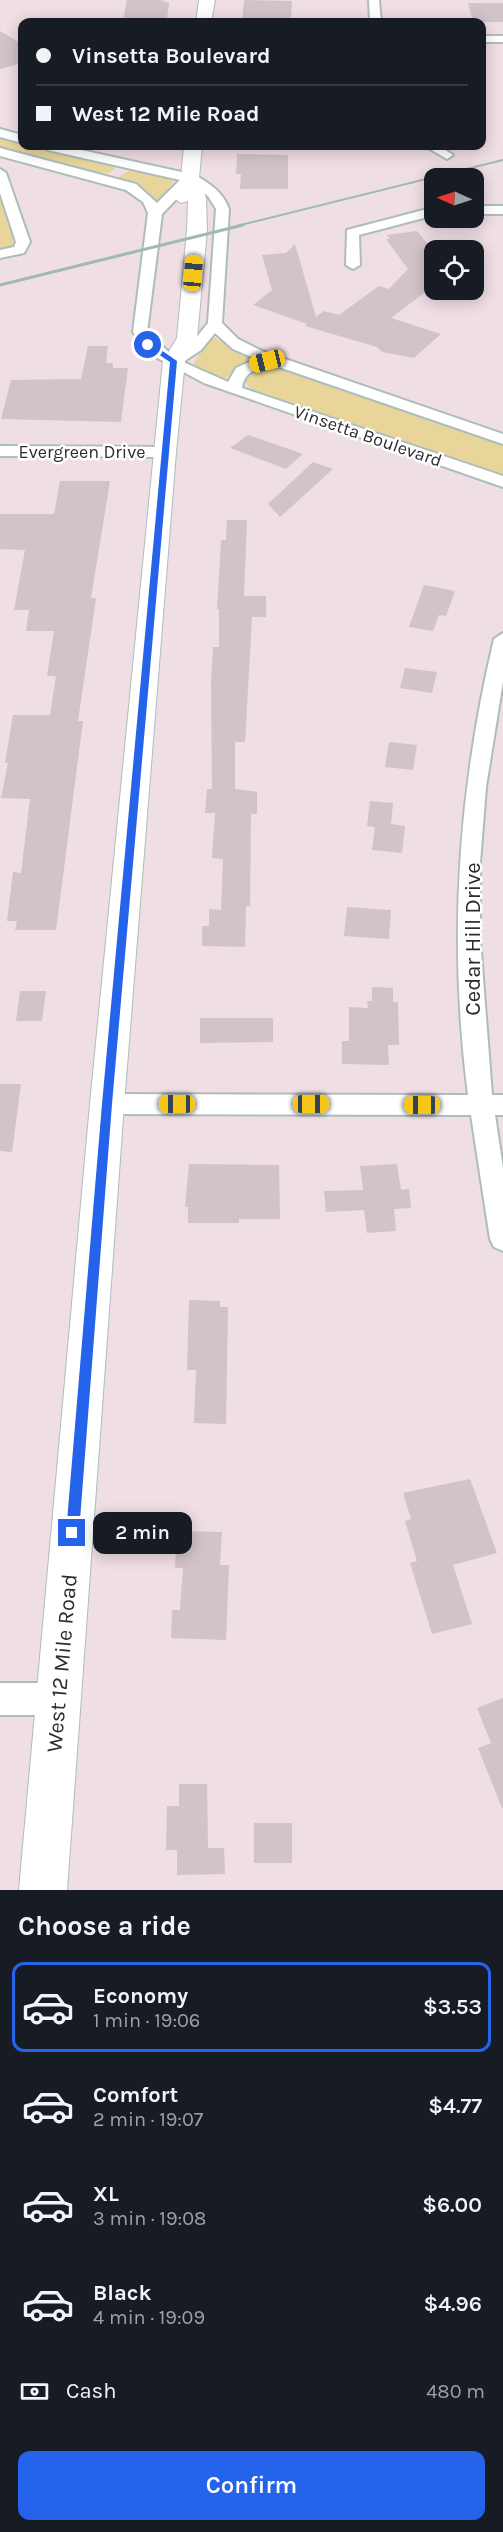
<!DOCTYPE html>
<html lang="en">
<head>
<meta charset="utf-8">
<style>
  :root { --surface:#171b24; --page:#20242c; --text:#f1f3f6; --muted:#9ea1a6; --line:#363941; --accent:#2563eb }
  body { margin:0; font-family:Karla,sans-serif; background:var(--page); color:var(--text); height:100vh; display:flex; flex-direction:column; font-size:22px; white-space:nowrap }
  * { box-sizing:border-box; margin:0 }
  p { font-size:20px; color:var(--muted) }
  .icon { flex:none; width:33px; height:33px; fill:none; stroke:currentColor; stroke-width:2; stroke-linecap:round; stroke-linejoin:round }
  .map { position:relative; height:1890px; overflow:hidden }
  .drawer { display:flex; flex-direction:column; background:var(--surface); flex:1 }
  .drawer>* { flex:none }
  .top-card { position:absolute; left:18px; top:18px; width:468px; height:132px; border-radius:12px; box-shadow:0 3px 15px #0003; display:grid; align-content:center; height:132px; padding:0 18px; background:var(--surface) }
  .needle { width:39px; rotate:273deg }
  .tools { position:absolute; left:424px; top:168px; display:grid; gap:12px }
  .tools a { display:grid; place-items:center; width:60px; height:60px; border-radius:12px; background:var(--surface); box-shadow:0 3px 15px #0003; font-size:30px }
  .end { position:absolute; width:27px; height:27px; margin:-14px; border:8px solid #2563eb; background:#fff; box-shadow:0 0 0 3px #fff }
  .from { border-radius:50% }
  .bubble { position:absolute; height:42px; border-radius:12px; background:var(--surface); box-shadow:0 3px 15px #0003; font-size:20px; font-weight:600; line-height:42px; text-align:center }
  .car { position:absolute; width:18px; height:36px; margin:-18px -9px; border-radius:8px; box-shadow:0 0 4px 2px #0007; background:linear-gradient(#f5c518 24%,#345 0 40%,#f5c518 0 76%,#345 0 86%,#f5c518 0) }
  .top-card b { display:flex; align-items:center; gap:21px; height:57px; font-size:22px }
  .top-card b+b { border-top:2px solid var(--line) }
  .top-card i { width:15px; height:15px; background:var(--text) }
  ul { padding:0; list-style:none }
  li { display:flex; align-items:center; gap:18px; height:90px; margin:0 12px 9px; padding:0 6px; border:3px solid transparent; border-radius:12px }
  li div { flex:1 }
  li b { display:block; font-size:22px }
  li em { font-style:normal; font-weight:600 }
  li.current { border-color:var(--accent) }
  li>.icon { width:54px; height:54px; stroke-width:1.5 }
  h2 { padding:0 18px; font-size:27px; line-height:72px }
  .pay { display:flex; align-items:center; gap:15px; height:66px; padding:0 18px; font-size:22px }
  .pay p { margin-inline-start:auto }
  .cta { display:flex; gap:12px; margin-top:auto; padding:12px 18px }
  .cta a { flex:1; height:69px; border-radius:12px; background:var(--accent); color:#fff; font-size:24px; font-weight:600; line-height:69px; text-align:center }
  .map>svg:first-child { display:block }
</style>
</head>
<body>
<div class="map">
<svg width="503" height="1890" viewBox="0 0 503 1890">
  <rect width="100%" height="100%" fill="#efdee4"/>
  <g fill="#e7d599">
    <polygon points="0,137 22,142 22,146 35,146 109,164 115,169 109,173 99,174 0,148"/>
    <polygon points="130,170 170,179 173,182 159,202 138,186 117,178"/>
    <polygon points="0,193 15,243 13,247 0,250"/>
    <polygon points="210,335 253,360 238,366 224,380 196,367 194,363"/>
    <path d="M 264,366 L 285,368 L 503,443 L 503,477 L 254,391 L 244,382 C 245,370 255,369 264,366 Z"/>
  </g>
  <g fill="#d1c3c7">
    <polygon points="127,0 160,0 169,3 167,20 123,20"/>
    <polygon points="244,0 292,1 291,22 242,22"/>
    <polygon points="468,3 503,3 503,22 473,22"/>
    <polygon points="0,31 22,44 22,63 0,69"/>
    <polygon points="237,154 288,155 288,189 240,189 241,174 236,174"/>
    <polygon points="417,231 435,253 435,292 428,290 391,318 441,334 414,358 382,352 377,347 305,326 307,324 253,305 272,290 262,255 286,253 295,244 316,317 324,311 339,315 379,286 389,289 408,269 386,239 390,239 387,235"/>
    <polygon points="88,346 108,346 106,363 113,363 113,368 128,368 121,422 1,419 11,380 81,379"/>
    <polygon points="248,435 303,454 286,469 230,448"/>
    <polygon points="313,462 333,469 280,517 268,504"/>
    <polygon points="60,481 110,481 91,598 96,598 78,721 83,721 56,930 15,930 17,921 7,921 13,872 21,873 30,799 1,798 8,763 5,763 13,715 50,715 56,676 47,676 54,631 26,631 29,610 14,610 25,550 0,549 0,514 54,514"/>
    <polygon points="227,520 247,520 244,596 266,596 266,617 252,617 245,742 235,742 235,789 257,792 257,814 251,814 250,906 246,906 245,947 202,946 202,926 209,926 209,909 221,910 223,859 212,858 215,813 205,813 207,789 212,789 211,683 213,647 219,647 219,609 217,609 221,540 226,540"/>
    <polygon points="424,585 455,591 446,616 439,615 433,631 409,627"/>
    <polygon points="405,668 437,672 432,693 400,688"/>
    <polygon points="389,742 417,745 413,770 385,767"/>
    <polygon points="370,801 393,803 391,824 405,826 402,853 372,850 375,827 367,826"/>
    <polygon points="347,907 391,910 389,939 344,936"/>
    <polygon points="372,987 393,988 393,1002 398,1002 399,1045 388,1045 389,1065 342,1064 342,1041 349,1041 349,1007 368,1008 367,1001 372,1001"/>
    <polygon points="20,991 46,991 42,1021 16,1021"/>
    <polygon points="200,1018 273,1018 273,1042 200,1043"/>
    <polygon points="0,1084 21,1084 12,1152 0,1151"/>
    <polygon points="189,1164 279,1165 280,1219 239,1219 239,1223 188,1223 188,1207 185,1207"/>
    <polygon points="397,1164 401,1190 409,1189 411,1208 394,1209 396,1231 367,1233 364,1210 326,1212 324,1191 363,1190 360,1166"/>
    <polygon points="189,1300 220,1301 220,1307 228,1307 226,1424 194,1423 196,1370 187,1370"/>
    <polygon points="470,1479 497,1553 453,1565 472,1624 432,1634 410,1563 417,1561 405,1521 411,1519 403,1493"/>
    <polygon points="177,1531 222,1532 220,1565 229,1565 226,1640 171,1638 172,1610 180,1610 183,1568 175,1568"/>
    <polygon points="503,1698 503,1807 502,1808 478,1748 491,1743 477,1708"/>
    <polygon points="179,1784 207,1784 208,1848 224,1848 225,1874 177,1875 177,1850 166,1850 167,1806 179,1806"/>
    <rect x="254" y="1823" width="38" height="40"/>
  </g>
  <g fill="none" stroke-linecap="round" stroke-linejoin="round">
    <g stroke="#aebdbc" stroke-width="4">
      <g id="street">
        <polygon points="369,0 379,0 381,22 370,22"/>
        <rect x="482" y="36" width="21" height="6"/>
        <polygon points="0,129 22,135 22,143 0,137"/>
        <path d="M 42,146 L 63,146 L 195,175 C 210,184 223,192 229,209 L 222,323 L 238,339 L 262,351 L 503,434 L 503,444 L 273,365 C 259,367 244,371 242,388 L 503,476 L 503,487 L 204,383 L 150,354 L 133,332 L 148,213 L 143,202 L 126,190 L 0,156 L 0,148 L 136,184 L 157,203 L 180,180 L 48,150 ZM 191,184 L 208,196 L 216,209 L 208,323 L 191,344 L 172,355 L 147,332 L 162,214 ZM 215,333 L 233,349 L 256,359 L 236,368 L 228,382 L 183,362 L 201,350 Z"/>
        <polygon points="425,146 439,146 453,155 447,159"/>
        <polygon points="0,169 6,173 30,242 24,253 0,258 0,250 14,247 16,242 0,193"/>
        <rect x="474" y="206" width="29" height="8"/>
        <polygon points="435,207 435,215 359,235 360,265 353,269 346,265 347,230"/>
        <polygon points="0,446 165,447 173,452 165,457 0,456"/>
        <path d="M 503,633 L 503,681 L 486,787 L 480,863 L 480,939 L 492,1095 L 503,1095 L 503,1115 L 495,1115 L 503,1168 L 503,1251 L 494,1247 L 490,1239 L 471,1115 L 107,1114 L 98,1111 L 95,1104 L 98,1097 L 107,1094 L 468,1095 C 448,940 458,790 494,639 Z"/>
        <polygon points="0,1683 59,1683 70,1688 75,1699 70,1710 59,1715 0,1715"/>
      </g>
    </g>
    <g stroke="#aebdbc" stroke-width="2">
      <g id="secondary">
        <polygon points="199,0 215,0 211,22 196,22"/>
        <polygon points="184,146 202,146 199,178 206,198 207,230 197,338 185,361 176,452 124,1104 67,1890 19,1890 90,1104 154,452 163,361 177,338 187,230 188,201 181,203 172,197 181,178"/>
      </g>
    </g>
    <use href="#street" fill="#fff" fill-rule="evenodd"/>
    <use href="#secondary" fill="#fff" fill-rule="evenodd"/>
    <polyline stroke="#a0b8b7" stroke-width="2" points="237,226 503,160"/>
    <polyline stroke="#a0b8b7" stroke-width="3" points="0,285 243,225"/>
  </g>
  <polygon fill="#2563eb" points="146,343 151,343 177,361 112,1104 79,1533 72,1539 66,1533 102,1104 170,362 146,346"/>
  <g text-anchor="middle" stroke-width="5" stroke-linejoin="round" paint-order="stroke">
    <g font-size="18" fill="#2d2d2d" stroke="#fff">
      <text transform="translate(368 436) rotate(19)" y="6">Vinsetta Boulevard</text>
      <text x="82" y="458">Evergreen Drive</text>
    </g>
    <g font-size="22" fill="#2d2d2d" stroke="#fff">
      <text transform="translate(472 939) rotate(-90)" y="8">Cedar Hill Drive</text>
      <text transform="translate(61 1663) rotate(-85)" y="8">West 12 Mile Road</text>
    </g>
  </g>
</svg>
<div class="tools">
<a><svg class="needle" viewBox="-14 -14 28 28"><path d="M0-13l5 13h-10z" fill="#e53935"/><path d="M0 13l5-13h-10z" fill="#9ea1a6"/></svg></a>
<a><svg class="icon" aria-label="locate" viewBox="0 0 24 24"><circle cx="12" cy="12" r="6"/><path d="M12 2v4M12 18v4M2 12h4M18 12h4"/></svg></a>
</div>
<i class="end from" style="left:148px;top:345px"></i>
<i class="end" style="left:72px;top:1533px"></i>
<div class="bubble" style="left:93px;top:1512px;width:99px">2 min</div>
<i class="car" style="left:193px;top:273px;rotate:5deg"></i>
<i class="car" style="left:267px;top:361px;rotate:256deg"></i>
<i class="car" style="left:177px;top:1104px;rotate:270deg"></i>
<i class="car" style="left:311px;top:1104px;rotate:90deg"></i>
<i class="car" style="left:422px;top:1105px;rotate:270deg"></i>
<div class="top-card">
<b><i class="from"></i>Vinsetta Boulevard</b>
<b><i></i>West 12 Mile Road</b>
</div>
</div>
<section class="drawer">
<h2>Choose a ride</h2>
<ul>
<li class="current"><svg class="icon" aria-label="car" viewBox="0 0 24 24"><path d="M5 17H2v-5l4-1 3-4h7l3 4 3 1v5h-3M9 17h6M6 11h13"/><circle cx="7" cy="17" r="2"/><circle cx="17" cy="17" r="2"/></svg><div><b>Economy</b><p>1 min · 19:06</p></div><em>$3.53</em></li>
<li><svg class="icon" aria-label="car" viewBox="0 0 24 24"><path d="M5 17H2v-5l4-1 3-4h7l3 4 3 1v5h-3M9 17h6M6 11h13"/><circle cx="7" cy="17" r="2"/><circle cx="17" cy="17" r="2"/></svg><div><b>Comfort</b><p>2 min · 19:07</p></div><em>$4.77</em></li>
<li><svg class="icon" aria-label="car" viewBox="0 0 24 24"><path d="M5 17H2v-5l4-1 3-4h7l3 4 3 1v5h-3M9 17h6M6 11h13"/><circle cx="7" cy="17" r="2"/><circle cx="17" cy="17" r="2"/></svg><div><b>XL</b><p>3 min · 19:08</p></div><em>$6.00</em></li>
<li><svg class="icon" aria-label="car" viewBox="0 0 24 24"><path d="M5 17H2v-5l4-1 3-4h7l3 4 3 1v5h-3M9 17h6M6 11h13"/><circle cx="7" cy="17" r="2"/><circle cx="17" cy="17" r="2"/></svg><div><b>Black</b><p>4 min · 19:09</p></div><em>$4.96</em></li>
</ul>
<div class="pay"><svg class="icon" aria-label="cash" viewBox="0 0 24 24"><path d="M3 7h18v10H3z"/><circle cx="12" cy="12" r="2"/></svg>Cash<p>480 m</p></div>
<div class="cta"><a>Confirm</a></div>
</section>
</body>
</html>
